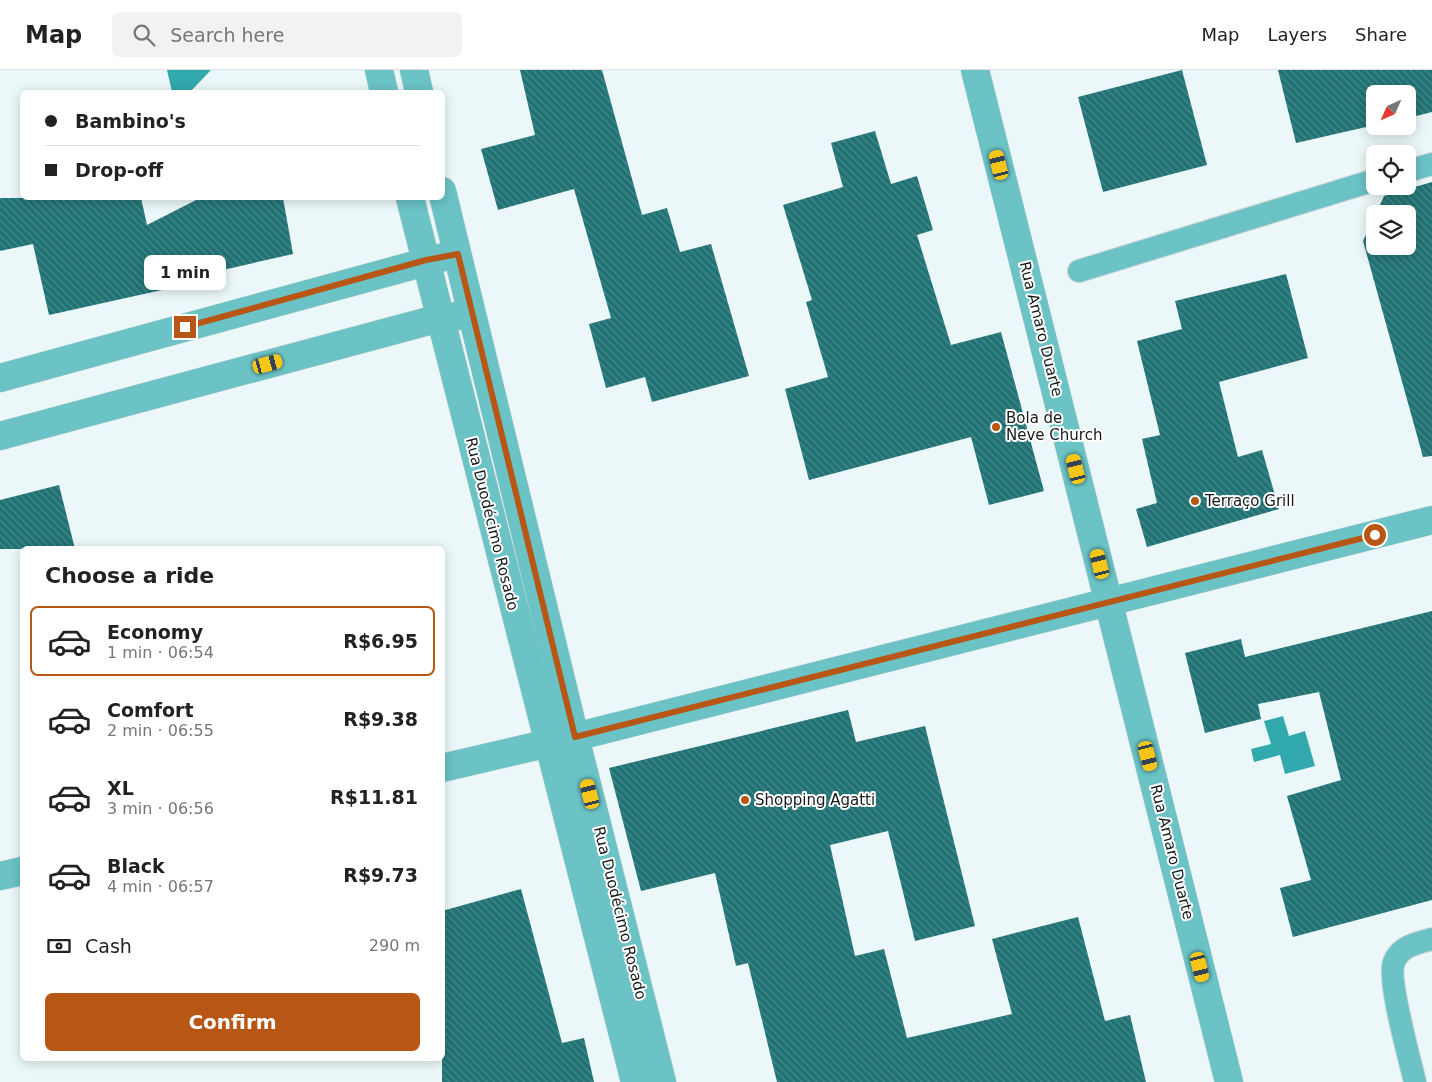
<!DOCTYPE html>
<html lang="en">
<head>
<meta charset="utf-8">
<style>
  :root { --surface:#fff; --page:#f2f2f2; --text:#222; --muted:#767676; --line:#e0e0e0; --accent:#b75615 }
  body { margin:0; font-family:"DejaVu Sans",sans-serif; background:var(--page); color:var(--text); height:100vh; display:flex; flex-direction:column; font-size:19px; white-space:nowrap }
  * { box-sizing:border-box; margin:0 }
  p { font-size:16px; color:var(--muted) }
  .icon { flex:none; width:28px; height:28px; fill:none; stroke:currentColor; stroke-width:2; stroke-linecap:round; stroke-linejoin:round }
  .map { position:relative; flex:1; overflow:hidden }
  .drawer { position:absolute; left:20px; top:476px; width:425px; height:515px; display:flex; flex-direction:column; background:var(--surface); border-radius:8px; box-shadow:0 2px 12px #0003 }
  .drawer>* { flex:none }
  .hud { position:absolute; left:20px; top:20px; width:425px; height:110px; border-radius:8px; box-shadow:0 2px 12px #0003; display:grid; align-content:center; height:110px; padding:0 25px; background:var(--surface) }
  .needle { width:32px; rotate:225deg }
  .buttons { position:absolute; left:1366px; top:15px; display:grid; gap:10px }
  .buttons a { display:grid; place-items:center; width:50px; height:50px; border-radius:8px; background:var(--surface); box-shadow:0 2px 12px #0003; font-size:25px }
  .end { position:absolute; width:22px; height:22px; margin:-11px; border:6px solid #b75615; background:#fff; box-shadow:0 0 0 2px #fff }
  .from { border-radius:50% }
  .bubble { position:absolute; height:35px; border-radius:8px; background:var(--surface); box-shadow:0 2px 12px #0003; font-size:16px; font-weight:600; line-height:35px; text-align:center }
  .car { position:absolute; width:15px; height:30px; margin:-15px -8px; border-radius:6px; box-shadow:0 0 4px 1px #0007; background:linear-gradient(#f5c518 24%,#345 0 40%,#f5c518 0 76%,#345 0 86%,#f5c518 0) }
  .hud b { display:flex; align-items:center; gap:18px; height:48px; font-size:19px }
  .hud b+b { border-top:1px solid var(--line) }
  .hud i { width:12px; height:12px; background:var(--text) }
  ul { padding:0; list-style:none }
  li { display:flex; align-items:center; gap:15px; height:70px; margin:0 10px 8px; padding:0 15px; border:2px solid transparent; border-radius:8px }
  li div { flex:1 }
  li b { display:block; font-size:19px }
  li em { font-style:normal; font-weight:600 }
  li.current { border-color:var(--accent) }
  li>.icon { width:45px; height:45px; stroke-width:1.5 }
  h2 { padding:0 25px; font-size:22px; line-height:60px }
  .pay { display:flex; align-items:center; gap:12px; height:55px; padding:0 25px; font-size:19px }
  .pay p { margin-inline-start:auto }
  .action { display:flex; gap:10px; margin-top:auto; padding:10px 25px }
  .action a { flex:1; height:58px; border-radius:8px; background:var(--accent); color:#fff; font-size:20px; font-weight:600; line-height:58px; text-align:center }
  header { display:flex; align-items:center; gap:30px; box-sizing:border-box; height:70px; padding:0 25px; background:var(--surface); border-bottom:1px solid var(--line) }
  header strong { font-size:24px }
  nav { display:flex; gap:28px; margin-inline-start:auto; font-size:18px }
  .search { width:350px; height:45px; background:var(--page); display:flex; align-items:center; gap:12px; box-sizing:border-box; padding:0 18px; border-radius:8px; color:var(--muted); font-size:19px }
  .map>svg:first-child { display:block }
</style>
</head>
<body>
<header>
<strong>Map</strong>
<div class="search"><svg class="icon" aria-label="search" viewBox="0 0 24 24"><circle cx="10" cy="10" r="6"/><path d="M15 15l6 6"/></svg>Search here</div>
<nav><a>Map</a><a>Layers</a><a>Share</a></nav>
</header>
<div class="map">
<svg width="1432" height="1012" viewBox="0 0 1432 1012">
  <defs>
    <pattern id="building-back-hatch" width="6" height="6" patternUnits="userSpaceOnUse" patternTransform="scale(1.25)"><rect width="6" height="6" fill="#1f7375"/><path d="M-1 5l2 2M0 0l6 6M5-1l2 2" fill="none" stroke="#4d888a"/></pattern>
  </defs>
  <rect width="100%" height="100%" fill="#ebf7f8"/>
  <g fill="#31a9ad">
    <polygon points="167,0 211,0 190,22 172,22"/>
    <polygon points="1283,646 1289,666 1305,661 1315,696 1285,704 1280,685 1254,692 1251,679 1271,674 1264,651"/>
  </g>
  <g fill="url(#building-back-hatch)">
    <polygon points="520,0 602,0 642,145 667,138 680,182 711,174 749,306 652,332 645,307 606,318 589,254 611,248 574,119 498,140 481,79 535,65"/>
    <polygon points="1182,0 1207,95 1103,122 1078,27"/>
    <polygon points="1278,0 1432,0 1432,42 1408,48 1408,24 1375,24 1375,55 1296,73"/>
    <polygon points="875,61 891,114 917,106 933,160 917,165 951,275 1001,262 1044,421 989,435 971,367 809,410 785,319 828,307 806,232 812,230 783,135 843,117 831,73"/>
    <polygon points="1432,112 1432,386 1423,387 1363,171 1375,146 1375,176 1408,176 1408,144 1376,144 1384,126"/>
    <polygon points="0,128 141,128 147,155 200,128 283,128 293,184 161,214 162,220 49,245 33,174 0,181"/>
    <polygon points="1286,204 1308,288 1219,312 1238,387 1262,380 1279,439 1147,477 1136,439 1157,433 1142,369 1160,365 1137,271 1182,259 1175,231"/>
    <polygon points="59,415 75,479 0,479 0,430"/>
    <polygon points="1432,541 1432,830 1293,867 1280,818 1311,810 1287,726 1341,710 1319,622 1258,634 1261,649 1205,663 1185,583 1241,569 1245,587"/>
    <polygon points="848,640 856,672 925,656 975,856 915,871 888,761 830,775 855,886 884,879 907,968 1012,944 992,869 1078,847 1105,951 1130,945 1146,1012 777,1012 748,893 736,896 715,803 641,821 609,698"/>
    <polygon points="521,819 562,973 584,968 594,1012 442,1012 442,841"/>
  </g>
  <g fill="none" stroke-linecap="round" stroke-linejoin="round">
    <g stroke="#c9d3d4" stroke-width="24">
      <g id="service">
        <polyline points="1408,101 1432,94"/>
        <polyline points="1079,201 1375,110"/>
        <path d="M 1415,1012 C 1410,990 1387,909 1394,892 C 1400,876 1417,873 1432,869"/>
      </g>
    </g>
    <g stroke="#c9d3d4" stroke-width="29">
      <g id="minor">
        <polyline points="379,0 384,22"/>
        <polyline points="414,0 419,22"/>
        <polyline points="975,0 1229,1012"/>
        <polyline points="442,121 575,667 662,1012"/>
        <polyline points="410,128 635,1012"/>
        <polyline points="0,308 444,187"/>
        <polyline points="0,366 440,248 458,246"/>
        <polyline points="442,698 575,667 1432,450"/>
        <polyline points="0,806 22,801"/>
      </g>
    </g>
    <use href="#service" stroke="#6bc3c6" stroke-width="22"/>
    <use href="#minor" stroke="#6bc3c6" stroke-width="28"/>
  </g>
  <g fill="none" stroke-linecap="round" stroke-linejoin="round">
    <polyline stroke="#b75615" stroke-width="6" points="185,257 426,190 458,184 575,667 1375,465"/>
  </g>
  <g fill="#b75615" stroke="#fff" stroke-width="2">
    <circle cx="996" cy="357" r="5"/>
    <circle cx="1195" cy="431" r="5"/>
    <circle cx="745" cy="730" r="5"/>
  </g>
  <g text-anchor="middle" stroke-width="4" stroke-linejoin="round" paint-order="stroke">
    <g font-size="15" fill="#151919" stroke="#fff">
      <text transform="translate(1041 259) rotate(76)" y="5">Rua Amaro Duarte</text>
      <text transform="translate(492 454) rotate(76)" y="5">Rua Duodécimo Rosado</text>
      <text transform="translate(1172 782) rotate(76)" y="5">Rua Amaro Duarte</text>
      <text transform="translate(620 843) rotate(76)" y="5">Rua Duodécimo Rosado</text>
    </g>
    <g font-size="15" fill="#151919" stroke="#fff" text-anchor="start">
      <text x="1006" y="353">Bola de<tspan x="1006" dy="17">Neve Church</tspan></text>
      <text x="1205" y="436">Terraço Grill</text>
      <text x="755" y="735">Shopping Agatti</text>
    </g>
  </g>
</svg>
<div class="buttons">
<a><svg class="needle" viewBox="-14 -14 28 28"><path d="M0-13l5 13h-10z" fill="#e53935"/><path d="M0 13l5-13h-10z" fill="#767676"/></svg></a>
<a><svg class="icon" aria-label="locate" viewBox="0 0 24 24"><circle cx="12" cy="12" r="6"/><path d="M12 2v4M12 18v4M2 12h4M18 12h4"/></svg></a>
<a><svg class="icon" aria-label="layers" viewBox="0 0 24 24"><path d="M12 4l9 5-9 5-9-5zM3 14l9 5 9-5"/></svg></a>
</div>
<i class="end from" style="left:1375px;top:465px"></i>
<i class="end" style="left:185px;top:257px"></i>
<div class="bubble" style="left:144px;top:185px;width:82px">1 min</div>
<i class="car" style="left:999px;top:95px;rotate:346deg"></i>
<i class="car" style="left:268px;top:294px;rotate:75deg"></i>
<i class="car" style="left:1076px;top:399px;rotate:346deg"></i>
<i class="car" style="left:1100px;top:494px;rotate:346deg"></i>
<i class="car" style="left:1148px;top:686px;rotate:166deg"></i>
<i class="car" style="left:590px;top:724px;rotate:346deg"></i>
<i class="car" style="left:1200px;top:897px;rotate:166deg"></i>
<div class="hud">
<b><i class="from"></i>Bambino's</b>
<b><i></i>Drop-off</b>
</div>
<section class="drawer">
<h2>Choose a ride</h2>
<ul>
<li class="current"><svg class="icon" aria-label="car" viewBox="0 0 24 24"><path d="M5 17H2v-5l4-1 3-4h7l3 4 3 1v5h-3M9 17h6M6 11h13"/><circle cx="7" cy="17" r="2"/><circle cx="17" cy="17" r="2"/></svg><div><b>Economy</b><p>1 min · 06:54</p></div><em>R$6.95</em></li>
<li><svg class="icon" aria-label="car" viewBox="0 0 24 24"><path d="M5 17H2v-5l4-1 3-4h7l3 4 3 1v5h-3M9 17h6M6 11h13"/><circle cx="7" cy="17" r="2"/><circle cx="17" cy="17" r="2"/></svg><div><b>Comfort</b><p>2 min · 06:55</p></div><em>R$9.38</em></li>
<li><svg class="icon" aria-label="car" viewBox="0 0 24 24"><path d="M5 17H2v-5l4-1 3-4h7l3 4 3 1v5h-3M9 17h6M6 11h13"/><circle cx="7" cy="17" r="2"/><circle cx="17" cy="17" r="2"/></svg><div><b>XL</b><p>3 min · 06:56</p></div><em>R$11.81</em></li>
<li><svg class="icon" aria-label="car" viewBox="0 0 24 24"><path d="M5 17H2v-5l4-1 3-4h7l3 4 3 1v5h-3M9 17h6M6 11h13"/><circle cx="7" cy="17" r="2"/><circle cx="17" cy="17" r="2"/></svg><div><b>Black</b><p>4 min · 06:57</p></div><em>R$9.73</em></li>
</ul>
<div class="pay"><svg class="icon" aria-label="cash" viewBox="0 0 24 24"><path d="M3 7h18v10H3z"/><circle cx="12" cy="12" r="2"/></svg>Cash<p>290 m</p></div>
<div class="action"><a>Confirm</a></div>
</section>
</div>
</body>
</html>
